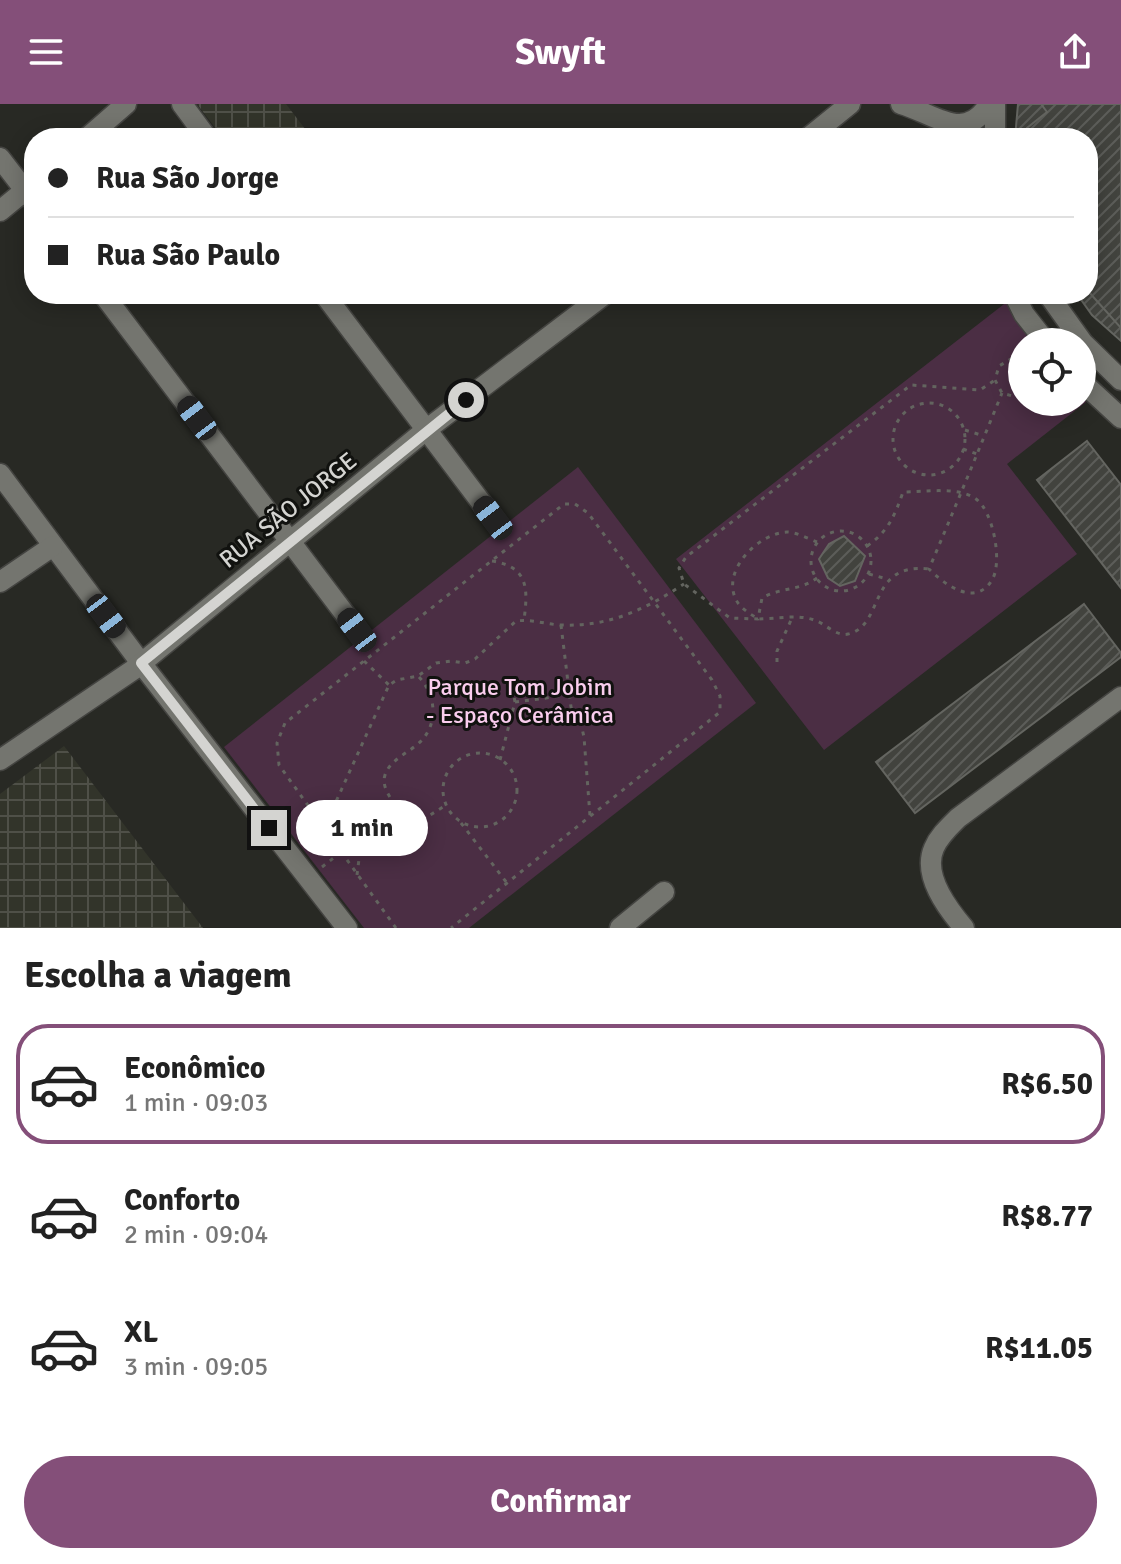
<!DOCTYPE html>
<html lang="pt">
<head>
<meta charset="utf-8">
<style>
  :root { --surface:#fff; --page:#f6f6f6; --text:#222; --muted:#767676; --line:#e0e0e0; --accent:#844f79 }
  body { margin:0; font-family:Signika,sans-serif; background:var(--page); color:var(--text); height:100vh; display:flex; flex-direction:column; font-size:30px; white-space:nowrap }
  * { box-sizing:border-box; margin:0 }
  p { font-size:26px; color:var(--muted) }
  .icon { flex:none; width:44px; height:44px; fill:none; stroke:currentColor; stroke-width:2; stroke-linecap:round; stroke-linejoin:round }
  .map { position:relative; height:824px; overflow:hidden }
  .sheet { display:flex; flex-direction:column; background:var(--surface); flex:1 }
  .sheet>* { flex:none }
  .banner { position:absolute; left:24px; top:24px; width:1074px; height:176px; border-radius:32px; box-shadow:0 4px 20px #0003; display:grid; align-content:center; height:176px; padding:0 24px; background:var(--surface) }
  .fabs { position:absolute; left:1008px; top:224px; display:grid; gap:16px }
  .fabs a { display:grid; place-items:center; width:88px; height:88px; border-radius:50%; background:var(--surface); box-shadow:0 4px 20px #0003; font-size:40px }
  .end { position:absolute; width:36px; height:36px; margin:-18px; border:10px solid #d4d4d1; background:#111; box-shadow:0 0 0 4px #111 }
  .from { border-radius:50% }
  .bubble { position:absolute; height:56px; border-radius:28px; background:var(--surface); box-shadow:0 4px 20px #0003; font-size:26px; font-weight:700; line-height:56px; text-align:center }
  .car { position:absolute; width:24px; height:48px; margin:-24px -12px; border-radius:10px; box-shadow:0 0 6px 2px #0007; background:linear-gradient(#222 24%,#8ab4d8 0 40%,#222 0 76%,#8ab4d8 0 86%,#222 0) }
  .banner b { display:flex; align-items:center; gap:28px; height:76px; font-size:30px }
  .banner b+b { border-top:2px solid var(--line) }
  .banner i { width:20px; height:20px; background:var(--text) }
  ul { padding:0; list-style:none }
  li { display:flex; align-items:center; gap:24px; height:120px; margin:0 16px 12px; padding:0 8px; border:4px solid transparent; border-radius:32px }
  li div { flex:1 }
  li b { display:block; font-size:30px }
  li em { font-style:normal; font-weight:700 }
  li.selected { border-color:var(--accent) }
  li>.icon { width:72px; height:72px; stroke-width:1.5 }
  h2 { padding:0 24px; font-size:36px; line-height:96px }
  .button { display:flex; gap:16px; margin-top:auto; padding:16px 24px }
  .button a { flex:1; height:92px; border-radius:48px; background:var(--accent); color:#fff; font-size:32px; font-weight:700; line-height:92px; text-align:center }
  header { display:flex; justify-content:space-between; align-items:center; height:104px; padding:0 24px; background:var(--accent); color:#fff; font-size:36px; font-weight:700 }
  .map>svg:first-child { display:block }
</style>
</head>
<body>
<header><svg class="icon" aria-label="menu" viewBox="0 0 24 24"><path d="M4 6h16M4 12h16M4 18h16"/></svg>Swyft<svg class="icon" aria-label="share" viewBox="0 0 24 24"><path d="M12 15V3M7 8l5-5 5 5M5 13v7h14v-7"/></svg></header>
<div class="map">
<svg width="1121" height="824" viewBox="0 0 1121 824">
  <defs>
    <pattern id="industrial-grid" width="8" height="8" patternUnits="userSpaceOnUse" patternTransform="scale(2)"><rect width="8" height="8" fill="#32342a"/><path d="M0 4h8M4 0v8" fill="none" stroke="#4f5048"/></pattern>
    <pattern id="building-hatch" width="6" height="6" patternUnits="userSpaceOnUse" patternTransform="scale(2)"><rect width="6" height="6" fill="#42433e"/><path d="M-1 1l2-2M0 6l6-6M5 7l2-2" fill="none" stroke="#5c5d59"/></pattern>
  </defs>
  <rect width="100%" height="100%" fill="#282924"/>
  <g fill="url(#industrial-grid)">
    <polygon points="197,0 286,0 312,34 223,34"/>
    <polygon points="64,642 203,824 0,824 0,690"/>
  </g>
  <g fill="#4b2e44">
    <polygon points="1008,197 1039,238 1022,238 1022,298 1082,298 1082,293 1086,298 1007,360 1077,450 824,646 676,455"/>
    <polygon points="578,363 756,599 469,824 364,824 224,643"/>
  </g>
  <g fill="url(#building-hatch)" stroke="#646560" stroke-width="2">
    <polygon points="1018,0 1121,0 1121,237 1092,211 1077,190 1088,190 1088,34 1015,34"/>
    <polygon points="1041,0 1121,0 1121,224 1088,187 1088,34 1029,34 1027,24 1047,8"/>
    <polygon points="1087,337 1121,381 1121,484 1037,376"/>
    <polygon points="844,432 865,452 855,477 840,482 828,474 819,455 829,440"/>
    <polygon points="1084,500 1121,549 1121,553 915,709 876,658"/>
  </g>
  <g fill="none" stroke-linecap="round" stroke-linejoin="round">
    <g stroke="#444441" stroke-width="23">
      <g id="minor">
        <polyline points="182,0 207,34"/>
        <path d="M 901,0 C 933,9 965,40 989,0"/>
        <polyline points="995,0 995,34"/>
        <polyline points="87,34 126,0"/>
        <polyline points="808,34 850,0"/>
        <polyline points="0,54 34,98"/>
        <polyline points="0,107 34,79"/>
        <polyline points="103,190 357,526"/>
        <polyline points="324,190 493,414"/>
        <polyline points="1014,190 1024,210 1046,238"/>
        <polyline points="1048,190 1083,239 1121,276"/>
        <polyline points="1082,278 1121,314"/>
        <polyline points="0,370 141,559 347,824"/>
        <polyline points="0,478 53,442"/>
        <polyline points="0,656 133,566 426,326 605,190"/>
        <polyline points="620,824 664,788"/>
        <path d="M 964,824 C 947,804 922,771 934,744 C 939,732 949,723 958,714 L 1121,593"/>
      </g>
    </g>
    <g stroke="#63645f" stroke-width="3" stroke-dasharray="4 6" stroke-linecap="butt">
      <polyline points="1022,258 1011,255 999,262 995,276 1002,289 1016,293 1022,289"/>
      <circle cx="929" cy="335" r="36"/>
      <polyline points="965,326 984,332"/>
      <polyline points="963,345 977,350"/>
      <circle cx="841" cy="457" r="30"/>
      <path d="M 817,438 C 809,435 796,428 787,428 C 758,429 718,469 738,499 C 742,505 752,511 758,515 C 775,515 798,510 814,516 C 825,519 836,533 848,530 C 885,522 867,458 929,465"/>
      <path d="M 867,442 C 888,428 895,411 903,388 C 924,388 958,382 976,395 C 993,407 1003,458 992,476 C 975,504 944,480 929,465 C 954,406 978,348 1002,289"/>
      <path d="M 492,457 C 529,463 528,485 524,516"/>
      <polyline points="869,470 887,475"/>
      <path d="M 817,474 C 800,487 781,483 762,494 L 758,515 L 730,514 L 684,480 L 679,464 L 686,453 L 911,281 L 980,286 L 995,276"/>
      <polyline points="561,521 571,603 581,620 584,633 590,712"/>
      <polyline points="364,557 389,581"/>
      <polyline points="777,558 777,547 792,514"/>
      <path d="M 419,573 C 435,590 439,617 422,636 C 411,648 390,655 385,671 C 382,680 387,688 391,695 C 396,707 400,712 410,719 L 424,715 L 446,701"/>
      <polyline points="515,598 569,591"/>
      <circle cx="480" cy="686" r="37"/>
      <polyline points="500,656 515,598 513,587"/>
      <circle cx="369" cy="726" r="23"/>
      <polyline points="461,719 507,779"/>
      <path d="M 324,724 L 389,581 L 397,576 L 418,572 L 436,559 L 451,557 L 465,559 L 475,555 L 516,517 C 531,515 545,520 560,521 C 609,523 644,506 684,480"/>
      <polyline points="325,724 346,721"/>
      <polyline points="322,763 341,748"/>
      <polyline points="357,771 360,747"/>
      <polyline points="396,824 279,661 277,639 285,619 564,400 575,400 588,409 712,576 720,592 720,608 451,824"/>
    </g>
    <use href="#minor" stroke="#74756f" stroke-width="20"/>
  </g>
  <g fill="none" stroke-linecap="round" stroke-linejoin="round">
    <polyline stroke="#d4d4d1" stroke-width="10" points="269,724 141,559 466,296"/>
  </g>
  <g text-anchor="middle" stroke-width="6" stroke-linejoin="round" paint-order="stroke">
    <g font-size="24" fill="#d4d4d1" stroke="#11120f">
      <text transform="translate(288 406) rotate(-39)" y="8">RUA SÃO JORGE</text>
    </g>
    <g font-size="24" fill="#facdee" stroke="#11120f">
      <text x="520" y="591">Parque Tom Jobim<tspan x="520" dy="28">- Espaço Cerâmica</tspan></text>
    </g>
  </g>
</svg>
<div class="fabs">
<a><svg class="icon" aria-label="locate" viewBox="0 0 24 24"><circle cx="12" cy="12" r="6"/><path d="M12 2v4M12 18v4M2 12h4M18 12h4"/></svg></a>
</div>
<i class="end from" style="left:466px;top:296px"></i>
<i class="end" style="left:269px;top:724px"></i>
<div class="bubble" style="left:296px;top:696px;width:132px">1 min</div>
<i class="car" style="left:197px;top:314px;rotate:323deg"></i>
<i class="car" style="left:493px;top:414px;rotate:323deg"></i>
<i class="car" style="left:106px;top:512px;rotate:143deg"></i>
<i class="car" style="left:357px;top:526px;rotate:323deg"></i>
<div class="banner">
<b><i class="from"></i>Rua São Jorge</b>
<b><i></i>Rua São Paulo</b>
</div>
</div>
<section class="sheet">
<h2>Escolha a viagem</h2>
<ul>
<li class="selected"><svg class="icon" aria-label="car" viewBox="0 0 24 24"><path d="M5 17H2v-5l4-1 3-4h7l3 4 3 1v5h-3M9 17h6M6 11h13"/><circle cx="7" cy="17" r="2"/><circle cx="17" cy="17" r="2"/></svg><div><b>Econômico</b><p>1 min · 09:03</p></div><em>R$6.50</em></li>
<li><svg class="icon" aria-label="car" viewBox="0 0 24 24"><path d="M5 17H2v-5l4-1 3-4h7l3 4 3 1v5h-3M9 17h6M6 11h13"/><circle cx="7" cy="17" r="2"/><circle cx="17" cy="17" r="2"/></svg><div><b>Conforto</b><p>2 min · 09:04</p></div><em>R$8.77</em></li>
<li><svg class="icon" aria-label="car" viewBox="0 0 24 24"><path d="M5 17H2v-5l4-1 3-4h7l3 4 3 1v5h-3M9 17h6M6 11h13"/><circle cx="7" cy="17" r="2"/><circle cx="17" cy="17" r="2"/></svg><div><b>XL</b><p>3 min · 09:05</p></div><em>R$11.05</em></li>
</ul>
<div class="button"><a>Confirmar</a></div>
</section>
</body>
</html>
